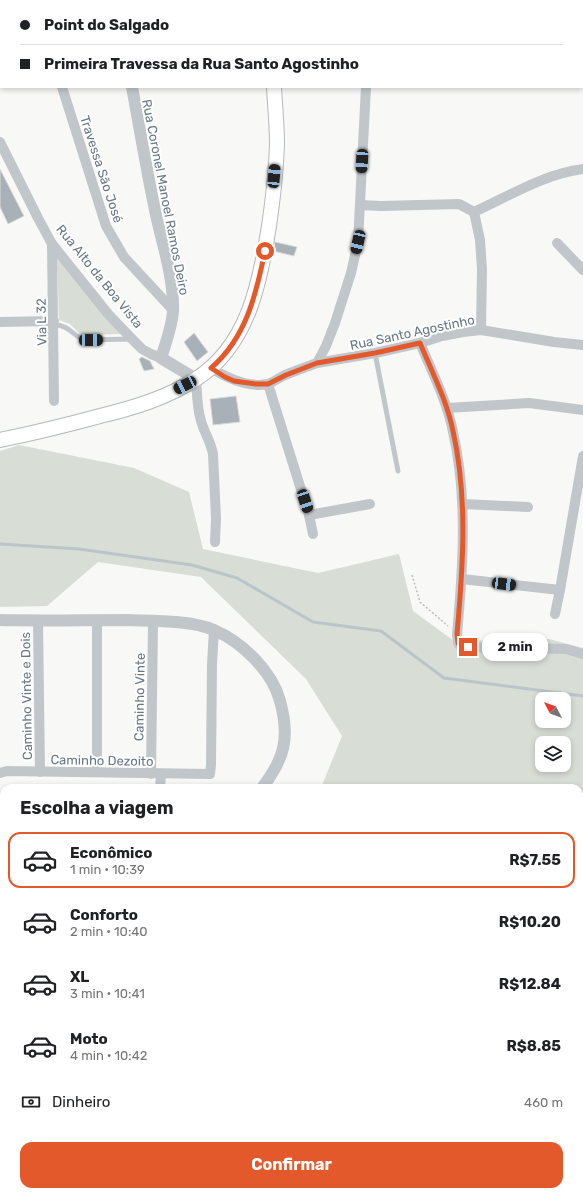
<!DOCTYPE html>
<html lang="pt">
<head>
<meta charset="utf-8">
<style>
  :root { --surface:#fff; --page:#f2f2f2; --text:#202124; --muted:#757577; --line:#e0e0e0; --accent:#e3592b }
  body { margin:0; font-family:Rubik,sans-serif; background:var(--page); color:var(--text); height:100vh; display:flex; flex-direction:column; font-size:15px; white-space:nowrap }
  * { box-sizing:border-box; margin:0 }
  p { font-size:13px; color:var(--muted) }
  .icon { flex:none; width:22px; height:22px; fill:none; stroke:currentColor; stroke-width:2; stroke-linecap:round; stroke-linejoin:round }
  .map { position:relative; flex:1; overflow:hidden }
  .details { position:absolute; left:0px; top:784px; width:583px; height:412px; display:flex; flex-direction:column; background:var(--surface); border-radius:12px 12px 0 0; box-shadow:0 2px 6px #0003 }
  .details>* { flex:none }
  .guide { position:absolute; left:0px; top:0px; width:583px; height:88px; box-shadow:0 2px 6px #0003; display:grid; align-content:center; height:88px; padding:0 20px; background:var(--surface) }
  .needle { width:26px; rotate:311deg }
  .tools { position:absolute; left:535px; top:692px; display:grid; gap:8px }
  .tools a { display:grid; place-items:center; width:36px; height:36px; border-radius:8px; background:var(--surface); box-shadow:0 2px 6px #0003; font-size:20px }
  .end { position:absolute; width:18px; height:18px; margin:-9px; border:5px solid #e3592b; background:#fff; box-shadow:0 0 0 2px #fff }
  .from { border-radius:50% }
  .bubble { position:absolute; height:28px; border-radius:12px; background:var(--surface); box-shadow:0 2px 6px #0003; font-size:13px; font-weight:700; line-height:28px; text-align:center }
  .car { position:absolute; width:12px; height:24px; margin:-12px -6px; border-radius:5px; box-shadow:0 0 3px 1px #0007; background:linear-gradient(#222 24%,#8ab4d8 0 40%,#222 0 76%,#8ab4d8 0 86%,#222 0) }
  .guide b { display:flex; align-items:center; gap:14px; height:38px; font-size:15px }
  .guide b+b { border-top:1px solid var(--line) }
  .guide i { width:10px; height:10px; background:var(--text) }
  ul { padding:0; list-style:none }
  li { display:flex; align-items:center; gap:12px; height:56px; margin:0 8px 6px; padding:0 12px; border:2px solid transparent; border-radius:12px }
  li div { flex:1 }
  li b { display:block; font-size:15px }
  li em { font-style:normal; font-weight:700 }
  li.selected { border-color:var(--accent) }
  li>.icon { width:36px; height:36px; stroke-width:1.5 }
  h2 { padding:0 20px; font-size:18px; line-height:48px }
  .pay { display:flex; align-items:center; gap:10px; height:44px; padding:0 20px; font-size:15px }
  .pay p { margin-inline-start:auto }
  .cta { display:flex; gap:8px; margin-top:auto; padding:8px 20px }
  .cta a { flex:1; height:46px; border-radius:12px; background:var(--accent); color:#fff; font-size:16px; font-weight:700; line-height:46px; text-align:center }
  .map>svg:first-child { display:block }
</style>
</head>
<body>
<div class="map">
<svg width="583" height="1196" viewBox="0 0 583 1196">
  <rect width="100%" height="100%" fill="#f8f8f6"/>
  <g fill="#d8ddd5" fill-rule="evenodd">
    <polygon points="57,258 72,274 121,334 81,335 70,324 59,320"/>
    <path d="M 19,445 L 134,468 L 189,492 L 203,549 L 318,573 L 399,554 L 413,611 L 454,641 L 549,639 L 583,648 L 583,829 L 579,830 L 579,788 L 321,788 L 342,736 L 306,679 L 201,577 L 98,562 L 47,606 L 0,607 L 0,451 ZM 542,699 L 564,699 L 564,721 L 542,721 ZM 542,743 L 564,743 L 564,765 L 542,765 Z"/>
    <polygon points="0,1126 4,1129 4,1192 165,1192 161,1196 0,1196"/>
    <polygon points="583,1133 583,1163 579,1160 579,1138"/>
  </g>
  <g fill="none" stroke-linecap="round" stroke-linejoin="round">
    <polyline stroke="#bac5ca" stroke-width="3" points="0,544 79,549 192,565 237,578 313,622 381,631 444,678 583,696"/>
  </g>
  <g fill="#a8b1b7" stroke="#dadad8">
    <polygon points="0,169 24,216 8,224 0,207"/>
    <polygon points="275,242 297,247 294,256 273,251"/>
    <polygon points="194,333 208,352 197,361 184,342"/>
    <polygon points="142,357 150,361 154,369 144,371 139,359"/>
    <polygon points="236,396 240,422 213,425 210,399"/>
  </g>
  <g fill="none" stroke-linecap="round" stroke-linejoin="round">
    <g stroke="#b4b9be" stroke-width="16">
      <g id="secondary">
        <polyline points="269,0 269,1"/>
        <path d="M 0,440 C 34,433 67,425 100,416 C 133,408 167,398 196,379 C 248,346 260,283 269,226 C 273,199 276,172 277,145 C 277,126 275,106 274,87"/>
      </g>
    </g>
    <polyline stroke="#b9bdc0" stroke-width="1.5" stroke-dasharray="2 2" stroke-linecap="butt" points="412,575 420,602 448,626"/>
    <g stroke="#c1c6ca" stroke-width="5">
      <path d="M 54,325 C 70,325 71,335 85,340 L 132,339"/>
      <polyline points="375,353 398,471"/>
      <polyline points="160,787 211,788"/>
    </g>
    <g stroke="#c1c6ca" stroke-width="10">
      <polyline points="36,0 36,1"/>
      <polyline points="526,0 527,1"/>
      <polyline points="406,1 407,0"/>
      <polyline points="62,87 106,226 124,257 173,310"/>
      <polyline points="0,142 38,218 52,244 109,315 132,339 142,349 151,354 161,358"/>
      <polyline points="360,205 381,206 459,204 474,212"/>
      <polyline points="474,212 480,240 482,269 481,330"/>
      <path d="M 474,212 C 509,196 544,174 583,169"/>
      <polyline points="557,243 583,270"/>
      <polyline points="52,244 54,401"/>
      <polyline points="0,322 54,321"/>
      <path d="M 420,343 C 432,372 447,401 453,432 C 468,498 463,567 457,635 L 458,643 L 460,646 L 464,647 L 566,649 L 583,654"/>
      <polyline points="317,363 375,353 420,343 442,336 463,332 481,330 554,342 583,345"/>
      <path d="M 211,368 C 227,378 248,388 268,384 C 273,382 279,378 285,375 C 295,371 306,367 317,363 L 326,346 L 335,323 L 351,273 L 358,242 L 366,87"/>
      <path d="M 196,379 C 197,393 197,408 201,421 C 204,432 211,442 213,454 L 216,518 L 215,542"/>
      <polyline points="268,384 309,515 313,534"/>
      <polyline points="447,408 529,403 583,410"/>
      <polyline points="463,504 528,507"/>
      <polyline points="309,515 370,504"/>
      <polyline points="462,579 560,590"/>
      <polyline points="555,614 560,590 583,456"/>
      <polyline points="38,621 40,772"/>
      <polyline points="97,772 97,620"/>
      <polyline points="0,773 7,771 210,774 211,765 212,664 214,630"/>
      <polyline points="151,774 153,621"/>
      <polyline points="160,788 161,774"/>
      <polyline points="0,826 4,833"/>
      <polyline points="579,848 583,847"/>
      <polyline points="579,909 583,907"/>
      <polyline points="0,933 4,940"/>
      <polyline points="579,969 583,968"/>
      <polyline points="0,995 4,1001"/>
      <polyline points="579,1029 583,1028"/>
      <polyline points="579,1053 583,1048"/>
      <polyline points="579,1062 583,1071"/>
      <polyline points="0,1106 4,1112"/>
      <polyline points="319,1192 325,1196"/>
      <polyline points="418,1192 423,1196"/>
      <polyline points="521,1192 527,1196"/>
      <polyline points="477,1196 480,1192"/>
    </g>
    <g stroke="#c1c6ca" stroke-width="12">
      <polyline points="117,0 117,1"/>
      <path d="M 132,87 C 140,130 147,173 156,215 C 163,246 174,279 173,311 C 172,327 166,342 161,358 L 196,379"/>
      <path d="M 0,620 C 42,621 85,620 127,620 C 153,621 190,620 214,630 C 242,642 272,671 280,701 C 290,737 285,758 262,788"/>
      <polyline points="0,948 4,946"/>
    </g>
    <use href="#secondary" stroke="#fff" stroke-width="14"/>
  </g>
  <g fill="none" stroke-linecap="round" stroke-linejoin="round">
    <path stroke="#e3592b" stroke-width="5" d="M 265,251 C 256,295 246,338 211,368 L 225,377 L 234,381 L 256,384 L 268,384 L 286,375 L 317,363 L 375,353 L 420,343 C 432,372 447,401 453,431 C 468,498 463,567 457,634 L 458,643 L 460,646 L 468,647"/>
  </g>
  <g text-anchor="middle" stroke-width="4" stroke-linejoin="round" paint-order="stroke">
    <g font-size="13" fill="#677887" stroke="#fff">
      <text transform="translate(102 169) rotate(72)" y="5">Travessa São José</text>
      <text transform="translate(166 197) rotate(79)" y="5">Rua Coronel Manoel Ramos Deiro</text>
      <text transform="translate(100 276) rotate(51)" y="5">Rua Alto da Boa Vista</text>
      <text transform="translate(41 322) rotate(-91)" y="5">Via L 32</text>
      <text transform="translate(412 332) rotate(-12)" y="5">Rua Santo Agostinho</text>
      <text transform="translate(26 696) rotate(-91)" y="5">Caminho Vinte e Dois</text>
      <text transform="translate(139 697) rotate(-89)" y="5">Caminho Vinte</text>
      <text transform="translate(102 760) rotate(1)" y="5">Caminho Dezoito</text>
    </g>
  </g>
</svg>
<div class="tools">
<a><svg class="needle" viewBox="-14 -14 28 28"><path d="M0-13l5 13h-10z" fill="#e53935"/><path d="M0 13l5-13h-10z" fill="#757577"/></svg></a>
<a><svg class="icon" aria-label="layers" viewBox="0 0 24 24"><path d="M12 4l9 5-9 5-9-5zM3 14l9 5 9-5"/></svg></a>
</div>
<i class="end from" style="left:265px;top:251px"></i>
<i class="end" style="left:468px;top:647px"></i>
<div class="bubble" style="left:482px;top:633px;width:66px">2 min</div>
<i class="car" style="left:362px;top:161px;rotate:183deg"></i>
<i class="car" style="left:274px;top:176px;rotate:5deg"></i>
<i class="car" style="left:358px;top:242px;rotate:193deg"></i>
<i class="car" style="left:91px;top:340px;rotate:89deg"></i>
<i class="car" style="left:185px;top:385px;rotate:243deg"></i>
<i class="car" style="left:305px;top:501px;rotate:162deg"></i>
<i class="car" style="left:504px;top:584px;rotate:97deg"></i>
<div class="guide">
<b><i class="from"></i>Point do Salgado</b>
<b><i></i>Primeira Travessa da Rua Santo Agostinho</b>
</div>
<section class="details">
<h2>Escolha a viagem</h2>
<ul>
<li class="selected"><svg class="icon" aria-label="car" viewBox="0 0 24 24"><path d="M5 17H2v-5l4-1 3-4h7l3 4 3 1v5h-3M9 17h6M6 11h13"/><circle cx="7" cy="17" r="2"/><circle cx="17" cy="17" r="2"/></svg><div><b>Econômico</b><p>1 min · 10:39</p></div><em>R$7.55</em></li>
<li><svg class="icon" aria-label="car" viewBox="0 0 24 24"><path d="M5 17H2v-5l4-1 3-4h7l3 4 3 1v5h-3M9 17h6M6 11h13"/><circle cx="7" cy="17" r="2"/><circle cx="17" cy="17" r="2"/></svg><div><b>Conforto</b><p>2 min · 10:40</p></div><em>R$10.20</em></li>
<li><svg class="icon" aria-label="car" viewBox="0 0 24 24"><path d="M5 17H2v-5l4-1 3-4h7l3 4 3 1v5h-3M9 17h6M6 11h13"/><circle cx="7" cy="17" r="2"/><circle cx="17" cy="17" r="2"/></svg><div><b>XL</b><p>3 min · 10:41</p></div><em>R$12.84</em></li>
<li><svg class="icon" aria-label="car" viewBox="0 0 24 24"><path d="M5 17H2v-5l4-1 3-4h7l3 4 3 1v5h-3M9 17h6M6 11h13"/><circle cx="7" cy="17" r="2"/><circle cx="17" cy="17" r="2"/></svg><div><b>Moto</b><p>4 min · 10:42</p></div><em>R$8.85</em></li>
</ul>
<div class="pay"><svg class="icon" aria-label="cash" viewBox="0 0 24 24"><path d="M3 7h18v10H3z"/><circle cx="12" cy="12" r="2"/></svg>Dinheiro<p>460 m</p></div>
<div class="cta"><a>Confirmar</a></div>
</section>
</div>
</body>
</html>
